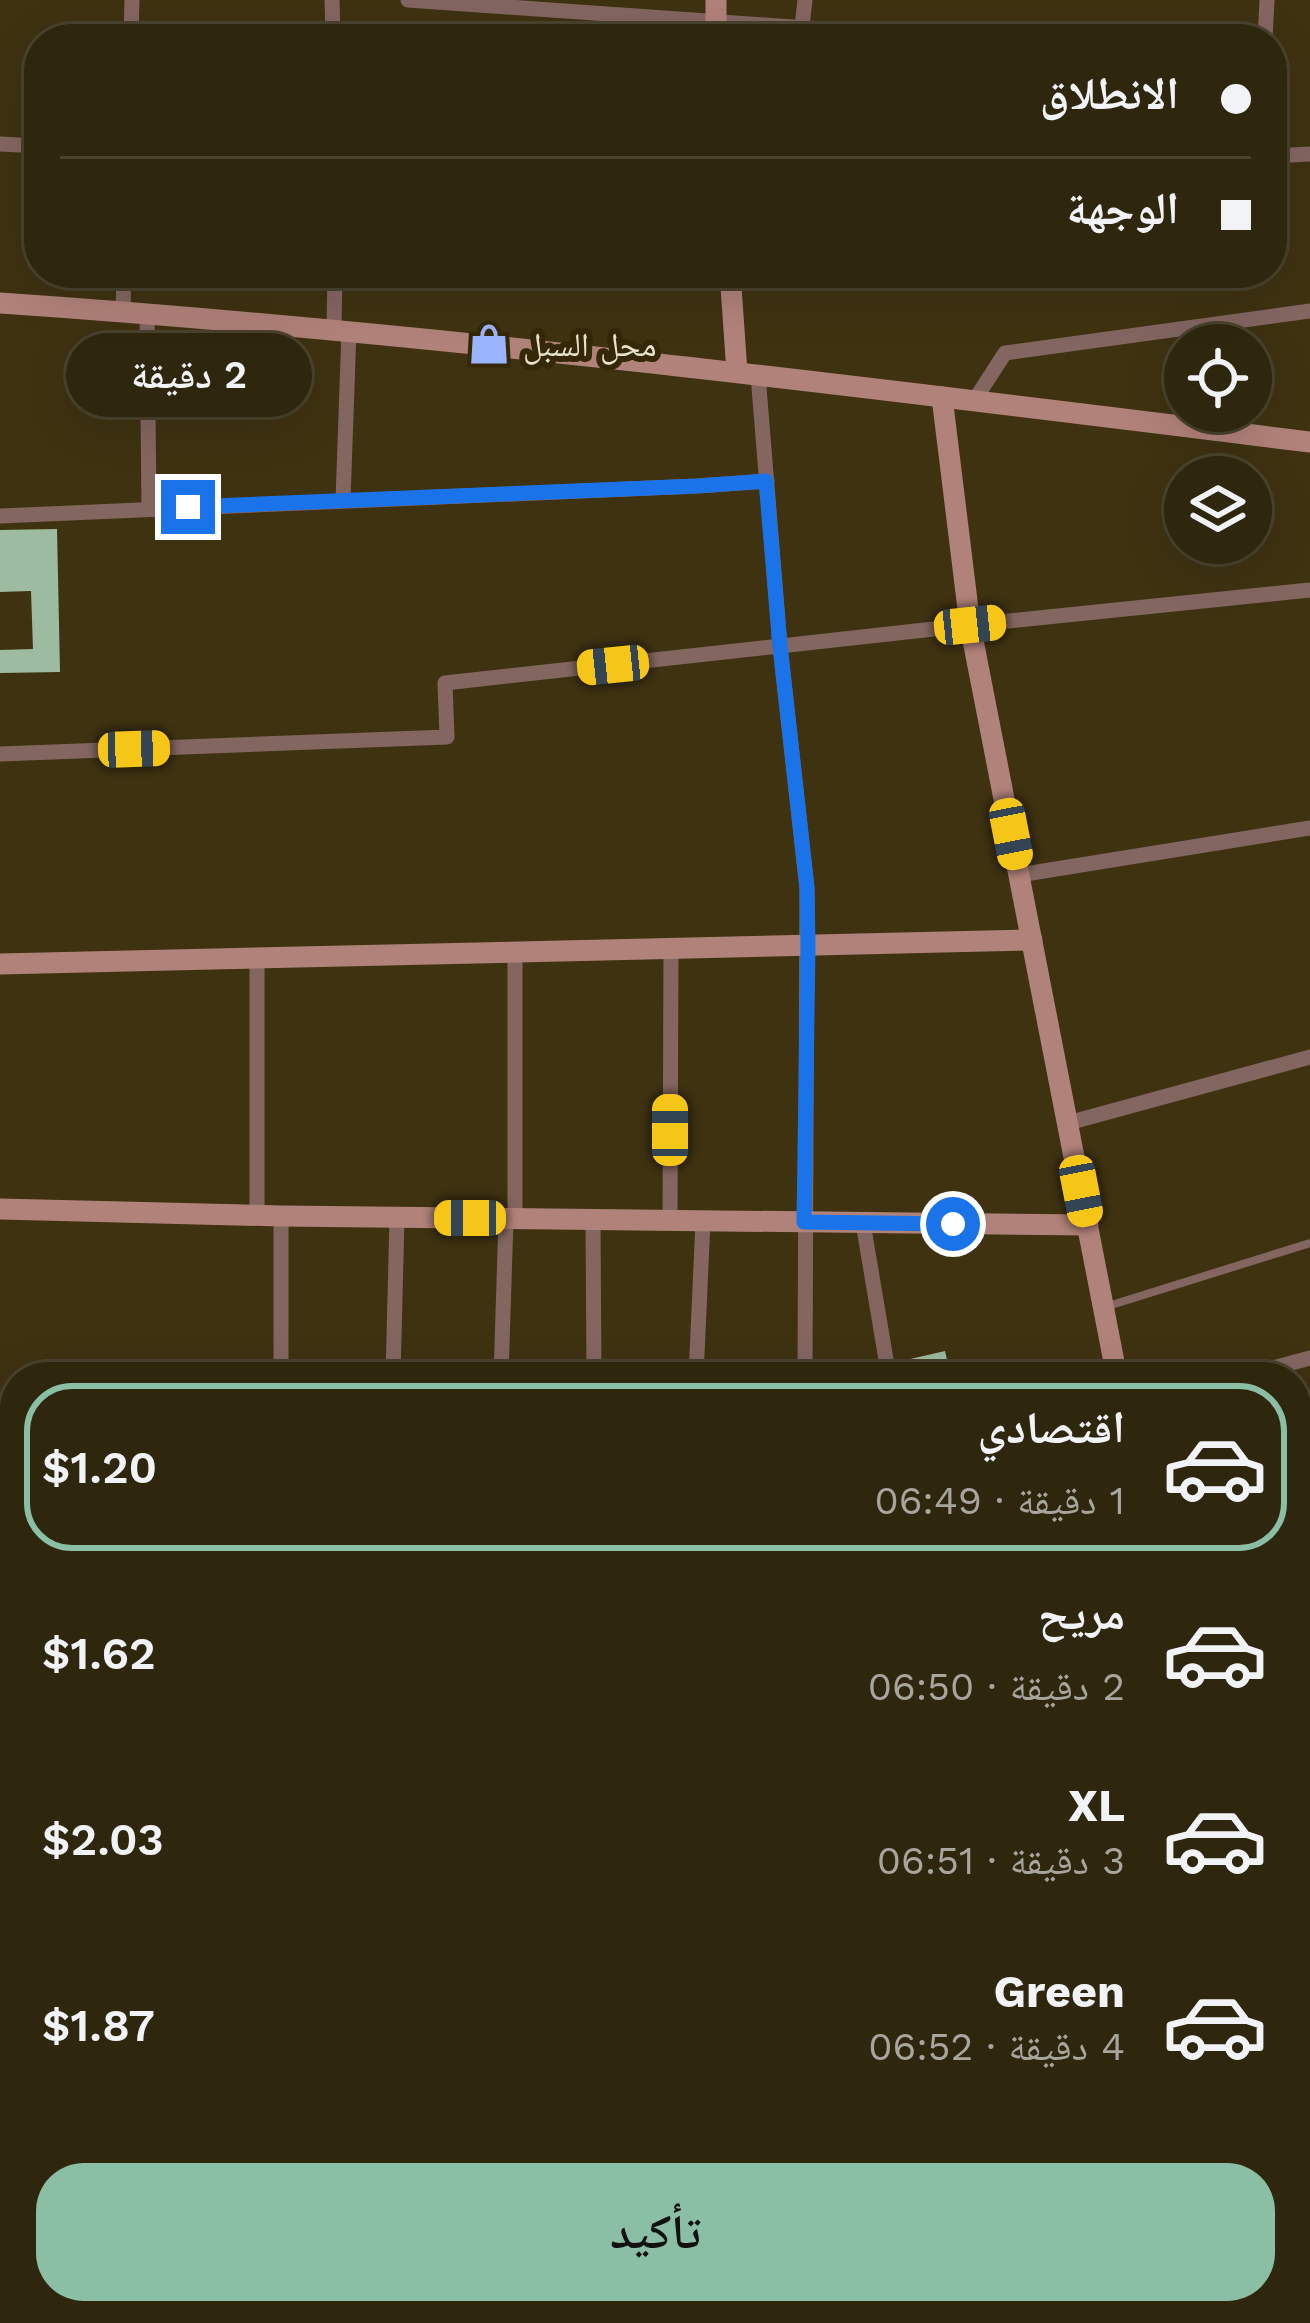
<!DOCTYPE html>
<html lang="ar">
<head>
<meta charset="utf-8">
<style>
  :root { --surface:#2e260d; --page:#362e16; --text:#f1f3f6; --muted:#a7a59d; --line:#49432e; --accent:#8abfa5 }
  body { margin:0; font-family:"Work Sans","Noto Naskh Arabic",sans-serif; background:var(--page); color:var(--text); direction:rtl; height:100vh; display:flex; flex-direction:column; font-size:45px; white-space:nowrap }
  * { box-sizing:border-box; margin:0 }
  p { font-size:39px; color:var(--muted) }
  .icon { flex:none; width:66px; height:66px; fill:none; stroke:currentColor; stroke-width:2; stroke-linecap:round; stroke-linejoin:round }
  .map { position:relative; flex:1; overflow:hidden; direction:ltr }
  .panel { position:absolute; left:0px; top:1362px; width:1311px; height:963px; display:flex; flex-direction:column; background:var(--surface); border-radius:48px 48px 0 0; box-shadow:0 12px 48px #0002,0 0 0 3px var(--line); direction:rtl }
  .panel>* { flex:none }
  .guide { position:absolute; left:24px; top:24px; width:1263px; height:264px; border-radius:48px; box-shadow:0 12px 48px #0002,0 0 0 3px var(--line); direction:rtl; display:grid; align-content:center; height:264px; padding:0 36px; background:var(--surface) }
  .controls { position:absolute; left:1164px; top:324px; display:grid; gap:24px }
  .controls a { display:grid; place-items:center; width:108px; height:108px; border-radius:50%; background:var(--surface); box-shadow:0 12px 48px #0002,0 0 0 3px var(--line); font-size:60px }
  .end { position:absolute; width:54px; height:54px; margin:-27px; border:15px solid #1a73e8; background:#fff; box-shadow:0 0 0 6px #fff }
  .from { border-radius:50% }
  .bubble { position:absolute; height:84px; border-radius:42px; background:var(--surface); box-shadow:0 12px 48px #0002,0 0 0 3px var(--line); font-size:39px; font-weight:600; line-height:84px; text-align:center; direction:rtl }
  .car { position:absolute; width:36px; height:72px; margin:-36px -18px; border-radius:15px; box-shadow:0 0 9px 3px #0007; background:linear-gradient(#f5c518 24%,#345 0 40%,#f5c518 0 76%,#345 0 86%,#f5c518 0) }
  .guide b { display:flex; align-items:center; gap:42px; height:114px; font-size:45px }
  .guide b+b { border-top:3px solid var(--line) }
  .guide i { width:30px; height:30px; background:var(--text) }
  ul { padding:21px 0 0; list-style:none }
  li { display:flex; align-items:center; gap:36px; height:168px; margin:0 24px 18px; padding:0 12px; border:6px solid transparent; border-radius:48px }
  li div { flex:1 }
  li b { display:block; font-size:45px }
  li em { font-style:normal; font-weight:600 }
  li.active { border-color:var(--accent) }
  li>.icon { width:108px; height:108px; stroke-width:1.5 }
  .primary-button { display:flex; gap:24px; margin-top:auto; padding:24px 36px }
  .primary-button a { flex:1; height:138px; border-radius:48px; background:var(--accent); color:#111; font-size:48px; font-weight:600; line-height:138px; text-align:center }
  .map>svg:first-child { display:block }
</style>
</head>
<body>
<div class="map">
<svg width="1310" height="2323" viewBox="0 0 1310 2323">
  <rect width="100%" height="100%" fill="#3e3211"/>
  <g fill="#9dbba0">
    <polygon points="57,529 60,672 0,673 0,650 33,649 31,591 0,592 0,530"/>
    <polygon points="945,1351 951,1377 910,1377 906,1360"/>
  </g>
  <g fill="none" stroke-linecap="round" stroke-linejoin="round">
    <polyline stroke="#846661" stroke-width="8" points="1105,1307 1310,1243"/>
    <g stroke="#846661" stroke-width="15">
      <polyline points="332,0 333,39"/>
      <polyline points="408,0 964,39"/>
      <polyline points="802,27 805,0"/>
      <polyline points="131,39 132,0"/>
      <polyline points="1265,39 1267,0"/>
      <polyline points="0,144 39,146"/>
      <polyline points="1272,156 1310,154"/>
      <polyline points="123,311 124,273"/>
      <polyline points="147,312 149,509"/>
      <polyline points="334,328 335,273"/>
      <polyline points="758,375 780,646 807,888 805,1377"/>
      <polyline points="974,401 1005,353 1310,311"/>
      <polyline points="343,500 349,330"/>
      <polyline points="0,516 697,486 767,481"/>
      <polyline points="0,754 447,737 445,683 970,625 1310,590"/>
      <polyline points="1019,875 1310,828"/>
      <polyline points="1068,1123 1310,1057"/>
      <polyline points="257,1216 257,958"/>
      <polyline points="281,1216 281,1377"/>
      <polyline points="515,1219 515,952"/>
      <polyline points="593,1220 594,1377"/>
      <polyline points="670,1221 671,948"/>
      <polyline points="863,1223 889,1377"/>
      <polyline points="393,1377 397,1218"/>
      <polyline points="501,1377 506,1219"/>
      <polyline points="696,1377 703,1221"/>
      <polyline points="1240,1377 1310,1358"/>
      <polyline points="0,1579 15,1579"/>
      <polyline points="1296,1664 1310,1659"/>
      <polyline points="1291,2323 1310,2304"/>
    </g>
    <g stroke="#b1827a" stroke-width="21">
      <polyline points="716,0 716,39"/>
      <polyline points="730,273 737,372"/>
      <path d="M 0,303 C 439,333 873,388 1310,442"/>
      <polyline points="942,397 970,625 1117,1377"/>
      <polyline points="0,964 1032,940"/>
      <polyline points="0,1209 281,1216 1088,1225"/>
    </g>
    <g stroke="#d3978e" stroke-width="24">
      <polyline points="1296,1976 1310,1973"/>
      <polyline points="1296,2000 1310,1997"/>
      <polyline points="0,2233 15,2230"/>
      <polyline points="0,2259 15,2256"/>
    </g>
  </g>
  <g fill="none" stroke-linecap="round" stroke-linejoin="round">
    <polyline stroke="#1a73e8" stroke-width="15" points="188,507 697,486 766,481 780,646 807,888 808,945 804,1222 953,1224"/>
  </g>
  <defs>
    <g id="shop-bare" transform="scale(3.24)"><path d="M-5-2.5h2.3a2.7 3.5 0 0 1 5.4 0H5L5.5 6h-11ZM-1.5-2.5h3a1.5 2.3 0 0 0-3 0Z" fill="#9ab5fd" stroke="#342806" stroke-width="2.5" paint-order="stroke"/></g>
  </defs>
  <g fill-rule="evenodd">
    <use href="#shop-bare" x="489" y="344"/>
  </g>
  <g text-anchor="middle" stroke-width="12" stroke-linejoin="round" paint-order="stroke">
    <g font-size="33" fill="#eae2d0" stroke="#342806" text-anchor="start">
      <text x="523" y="356">محل السبل</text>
    </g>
  </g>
</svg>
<div class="controls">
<a><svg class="icon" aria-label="locate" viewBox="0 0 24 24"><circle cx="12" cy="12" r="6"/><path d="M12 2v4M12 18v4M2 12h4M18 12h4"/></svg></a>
<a><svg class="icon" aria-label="layers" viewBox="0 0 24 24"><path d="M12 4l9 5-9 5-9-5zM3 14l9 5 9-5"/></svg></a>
</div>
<i class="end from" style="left:953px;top:1224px"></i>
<i class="end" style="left:188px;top:507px"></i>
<div class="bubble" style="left:66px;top:333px;width:246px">2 دقيقة</div>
<i class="car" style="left:970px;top:625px;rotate:84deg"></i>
<i class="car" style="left:613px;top:665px;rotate:264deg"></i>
<i class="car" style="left:134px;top:749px;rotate:88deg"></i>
<i class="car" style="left:1011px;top:834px;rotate:169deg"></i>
<i class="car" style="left:670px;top:1130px;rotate:0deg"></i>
<i class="car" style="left:1081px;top:1191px;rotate:169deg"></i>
<i class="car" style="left:470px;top:1218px;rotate:270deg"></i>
<div class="guide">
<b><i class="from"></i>الانطلاق</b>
<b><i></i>الوجهة</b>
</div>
<section class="panel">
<ul>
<li class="active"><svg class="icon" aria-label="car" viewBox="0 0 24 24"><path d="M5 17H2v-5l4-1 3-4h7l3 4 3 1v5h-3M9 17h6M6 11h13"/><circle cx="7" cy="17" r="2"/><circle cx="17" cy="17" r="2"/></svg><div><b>اقتصادي</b><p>1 دقيقة · 06:49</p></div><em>$1.20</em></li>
<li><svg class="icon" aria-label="car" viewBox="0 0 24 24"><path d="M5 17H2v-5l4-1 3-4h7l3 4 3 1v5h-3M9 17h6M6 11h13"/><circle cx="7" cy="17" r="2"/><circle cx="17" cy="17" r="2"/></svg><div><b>مريح</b><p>2 دقيقة · 06:50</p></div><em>$1.62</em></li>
<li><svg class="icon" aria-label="car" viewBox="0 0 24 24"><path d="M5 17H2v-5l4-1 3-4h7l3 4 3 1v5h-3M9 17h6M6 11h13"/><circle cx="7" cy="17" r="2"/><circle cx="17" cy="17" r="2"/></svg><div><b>XL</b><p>3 دقيقة · 06:51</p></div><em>$2.03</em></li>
<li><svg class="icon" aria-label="car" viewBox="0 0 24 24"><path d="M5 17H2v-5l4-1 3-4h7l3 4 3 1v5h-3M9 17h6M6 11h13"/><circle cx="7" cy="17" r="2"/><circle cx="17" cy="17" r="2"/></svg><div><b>Green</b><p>4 دقيقة · 06:52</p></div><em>$1.87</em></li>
</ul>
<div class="primary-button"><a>تأكيد</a></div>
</section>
</div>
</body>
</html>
